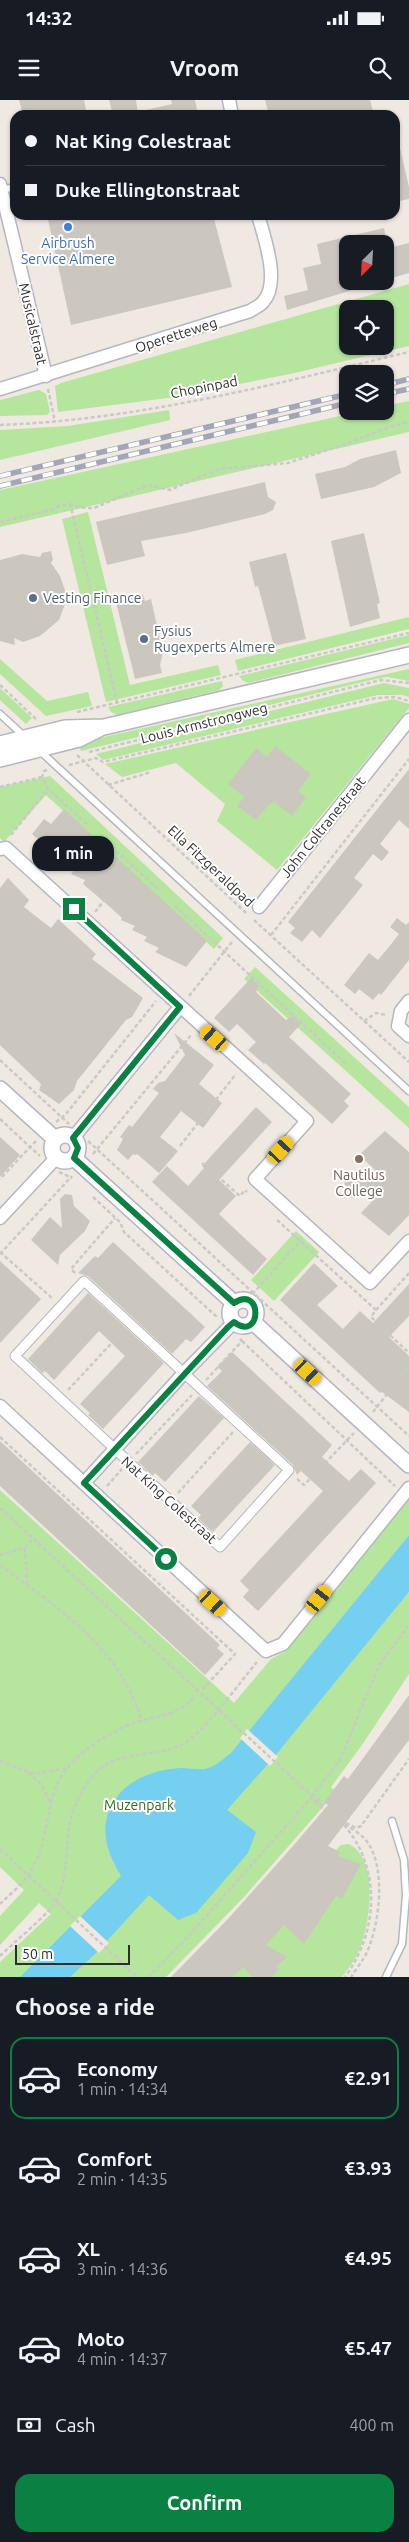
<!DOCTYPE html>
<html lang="en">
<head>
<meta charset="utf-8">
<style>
  :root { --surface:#171b24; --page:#20242c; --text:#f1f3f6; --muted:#9ea1a6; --line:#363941; --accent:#0b8043 }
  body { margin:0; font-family:Ubuntu,sans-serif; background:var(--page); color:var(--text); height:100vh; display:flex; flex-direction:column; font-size:19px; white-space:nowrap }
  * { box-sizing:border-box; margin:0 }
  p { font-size:16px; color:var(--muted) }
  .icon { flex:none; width:28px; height:28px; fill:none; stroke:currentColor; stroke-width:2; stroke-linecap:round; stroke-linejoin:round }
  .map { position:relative; height:1877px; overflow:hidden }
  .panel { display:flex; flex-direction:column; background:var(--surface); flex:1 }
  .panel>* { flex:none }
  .hud { position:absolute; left:10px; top:10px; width:390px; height:110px; border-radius:15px; box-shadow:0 1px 4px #0004; display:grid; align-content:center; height:110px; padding:0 15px; background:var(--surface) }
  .needle { width:32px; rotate:204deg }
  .tools { position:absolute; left:339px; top:135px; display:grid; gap:10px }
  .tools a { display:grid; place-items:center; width:55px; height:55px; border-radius:10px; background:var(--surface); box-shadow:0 1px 4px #0004; font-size:25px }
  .scale { position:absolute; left:15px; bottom:12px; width:115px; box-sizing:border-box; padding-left:5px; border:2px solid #2e2e2e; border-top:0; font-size:14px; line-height:18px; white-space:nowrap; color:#2e2e2e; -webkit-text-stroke:4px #fff; paint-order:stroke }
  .end { position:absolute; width:22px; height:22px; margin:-11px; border:6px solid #0b8043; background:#fff; box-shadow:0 0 0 2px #fff }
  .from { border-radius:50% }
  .bubble { position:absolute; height:35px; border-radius:15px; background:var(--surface); box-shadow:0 1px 4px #0004; font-size:16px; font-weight:600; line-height:35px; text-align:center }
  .car { position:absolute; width:15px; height:30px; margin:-15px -8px; border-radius:6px; box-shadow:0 0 4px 1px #0007; background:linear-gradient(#f5c518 24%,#345 0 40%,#f5c518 0 76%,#345 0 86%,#f5c518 0) }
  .hud b { display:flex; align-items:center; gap:18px; height:48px; font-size:19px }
  .hud b+b { border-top:1px solid var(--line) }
  .hud i { width:12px; height:12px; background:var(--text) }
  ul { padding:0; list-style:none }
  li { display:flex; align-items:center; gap:15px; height:82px; margin:0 10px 8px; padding:0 5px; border:2px solid transparent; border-radius:15px }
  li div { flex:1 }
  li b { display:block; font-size:19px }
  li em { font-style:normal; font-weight:600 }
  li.selected { border-color:var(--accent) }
  li>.icon { width:45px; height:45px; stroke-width:1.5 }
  h2 { padding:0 15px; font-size:22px; line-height:60px }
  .pay { display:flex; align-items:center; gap:12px; height:55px; padding:0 15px; font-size:19px }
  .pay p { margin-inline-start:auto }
  .button { display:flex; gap:10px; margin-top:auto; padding:10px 15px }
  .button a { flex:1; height:58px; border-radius:15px; background:var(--accent); color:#fff; font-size:20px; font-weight:600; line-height:58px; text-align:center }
  .status { display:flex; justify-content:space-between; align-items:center; height:35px; padding:0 25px; background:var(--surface); direction:ltr }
  .status svg { height:14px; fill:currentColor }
  header { display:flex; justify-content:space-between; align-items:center; height:65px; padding:0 15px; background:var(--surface); font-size:22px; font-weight:600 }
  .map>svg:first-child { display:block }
</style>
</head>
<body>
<div class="status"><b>14:32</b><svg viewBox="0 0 49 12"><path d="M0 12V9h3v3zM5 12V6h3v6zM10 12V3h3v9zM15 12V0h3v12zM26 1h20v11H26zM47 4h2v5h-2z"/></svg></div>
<header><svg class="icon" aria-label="menu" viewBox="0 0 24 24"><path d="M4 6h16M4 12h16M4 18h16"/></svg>Vroom<svg class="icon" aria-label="search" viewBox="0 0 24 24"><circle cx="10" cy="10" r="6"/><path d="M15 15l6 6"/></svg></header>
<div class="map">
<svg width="409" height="1877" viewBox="0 0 409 1877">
  <rect width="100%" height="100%" fill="#efe9e1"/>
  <g fill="#b6e59e" fill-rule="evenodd">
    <path d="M 409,184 L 409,246 L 290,274 L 168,298 L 58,312 L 55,286 L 61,283 ZM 348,209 L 385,209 L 385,246 L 348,246 Z"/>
    <polygon points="39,290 46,294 50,312 47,315 0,316 0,300"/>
    <polygon points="409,301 409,332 0,427 0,390 363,311 385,311 385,306"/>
    <polygon points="169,310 170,320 0,360 0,330 68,326"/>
    <polygon points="88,412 130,585 218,565 221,575 106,602 62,419"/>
    <polygon points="409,517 409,529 238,571 235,560"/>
    <polygon points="409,535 409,543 248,583 242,580 239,576"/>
    <polygon points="0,559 47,601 88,592 92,606 46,616 0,574"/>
    <polygon points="409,569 409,581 387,577 371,580 81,651 77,643"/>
    <polygon points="222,581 223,586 219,590 118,615 111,612 108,607"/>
    <polygon points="384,583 409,588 409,597 402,595 378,595 103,660 96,654"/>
    <polygon points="0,588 32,618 26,624 0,600"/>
    <polygon points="393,599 409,604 409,608 277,770 217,721 225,704 176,663 122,677 105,664"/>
    <polygon points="50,676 223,838 214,849 46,695 4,742 0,738 0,687"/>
    <polygon points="255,867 409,1007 409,1028 244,879"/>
    <polygon points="296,1131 319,1152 274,1201 251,1180"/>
    <polygon points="0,1390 234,1603 271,1559 284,1552 293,1541 409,1398 409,1435 256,1623 283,1646 409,1492 409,1574 362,1645 331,1687 336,1692 244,1797 166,1877 0,1877 0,1862 51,1814 39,1803 0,1845 0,1816 24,1790 0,1767"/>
    <path d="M 349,1744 C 380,1760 370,1824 359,1851 C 355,1860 348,1869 342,1877 L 210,1877 L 341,1745 Z"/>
  </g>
  <path fill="#75cff0" d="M 409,1435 L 409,1492 L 275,1656 L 227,1710 L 256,1732 L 248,1753 L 196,1813 L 178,1820 L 149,1795 L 95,1854 L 70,1877 L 20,1877 L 121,1776 C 109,1756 100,1734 109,1711 C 121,1681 151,1670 181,1668 C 189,1668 197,1670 205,1669 C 215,1667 223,1659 231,1653 Z"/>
  <g fill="#efe9e1">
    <polygon points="247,1629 278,1657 270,1666 240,1638"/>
    <polygon points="80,1816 109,1843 99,1853 70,1826"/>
  </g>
  <g fill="#cbc7bf">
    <polygon points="19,0 84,0 87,15 23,15"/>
    <polygon points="109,0 136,0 138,15 113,15"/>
    <polygon points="171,0 195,0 198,15 147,15 146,10 172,4"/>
    <polygon points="265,0 370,0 374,15 269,15"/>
    <polygon points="400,48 409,87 409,99 395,102 395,49"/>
    <polygon points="47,115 213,115 232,187 71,225"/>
    <polygon points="384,128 387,144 348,144 348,181 372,181 372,184 287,210 284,196 308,190 303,168 321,164 317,144"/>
    <polygon points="409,143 409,173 385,180 385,149"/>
    <polygon points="396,350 401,373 374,387 321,399 315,374 345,367 360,359"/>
    <polygon points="265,382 268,397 276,402 273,410 265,414 186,433 141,441 145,456 107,465 96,422"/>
    <polygon points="364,433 380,503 377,504 380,518 350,527 331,441"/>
    <polygon points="51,451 53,460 51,463 60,476 65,490 65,504 59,520 40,536 23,542 14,538 15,545 0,541 0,460 22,454 40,457 42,453"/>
    <polygon points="286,453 306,539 274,546 258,486 255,487 249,462"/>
    <polygon points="143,495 145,501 151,499 163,552 160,565 162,573 135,579 116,502"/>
    <polygon points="275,646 311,674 298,691 306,697 292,716 274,702 272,704 270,703 256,720 237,706 244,697 228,684 256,648 267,657"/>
    <polygon points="409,669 409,729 399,720 380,744 389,752 382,761 373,754 354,778 363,785 320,838 312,830 302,842 290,833 295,828 288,822"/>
    <polygon points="64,709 207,841 186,867 155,852 159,848 144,841 147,837 132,830 135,826 121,820 122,818 110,807 83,784 85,780 71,774 74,770 59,763 62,759 47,752 50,748 36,741 38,739 32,734 44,719 51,724"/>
    <polygon points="8,778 29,800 24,807 51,828 58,819 96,854 92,859 143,898 132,917 126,920 77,981 74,990 59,1004 39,990 41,984 0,945 0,788"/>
    <polygon points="397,818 406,825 409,822 409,860 381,895 379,893 373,900 359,889 355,894 344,885 369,853 378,860 389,847 399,834 390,827"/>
    <polygon points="251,878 259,886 256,892 286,920 292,916 301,924 289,937 351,994 344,1001 349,1006 332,1024 265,963 264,964 248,950 256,942 237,924 229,932 214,918"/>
    <polygon points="174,933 214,965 199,984 222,1003 203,1028 181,1011 160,1037 178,1051 159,1073 137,1054 135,1055 133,1054 128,1060 117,1050 123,1039 120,1037 129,1025 132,1027 159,993 153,989 158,983 165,981 185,955"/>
    <polygon points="256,1007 272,1022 219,1080 236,1096 219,1114 267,1159 253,1175 152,1082 167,1066 188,1086 204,1068 202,1066"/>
    <polygon points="385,1031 409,1052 409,1115 389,1136 361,1113 376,1097 345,1098 344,1071 375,1070 359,1055"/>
    <polygon points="0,1037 20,1055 0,1077"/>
    <polygon points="65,1094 72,1095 74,1106 90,1121 85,1131 60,1155 58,1165 31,1140 50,1117 62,1128 60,1099"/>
    <polygon points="113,1142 205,1227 191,1242 186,1239 172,1254 88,1176 78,1173 95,1156 98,1158"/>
    <polygon points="0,1161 41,1199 0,1243"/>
    <polygon points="314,1163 338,1186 317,1205 343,1229 360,1211 373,1223 409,1184 409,1216 389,1237 409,1256 409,1312 382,1292 380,1293 280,1200"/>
    <polygon points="88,1193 164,1263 103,1329 88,1315 90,1313 80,1304 125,1256 99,1231 54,1280 45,1271 42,1273 28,1259"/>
    <polygon points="232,1252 332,1345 322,1357 349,1381 361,1369 376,1383 258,1511 243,1497 249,1490 240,1481 323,1391 301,1371 297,1375 293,1365 207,1286 222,1271 217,1267"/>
    <polygon points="199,1296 224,1318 165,1382 155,1373 153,1376 138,1362"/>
    <polygon points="0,1341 220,1545 217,1548 224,1554 205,1575 0,1386"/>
    <polygon points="250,1342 275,1365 213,1432 198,1418 201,1415 191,1406"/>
    <polygon points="409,1595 409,1640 328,1746 340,1752 338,1756 361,1764 342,1799 336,1796 304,1844 284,1825 266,1845 287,1857 276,1867 279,1869 272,1877 252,1877 244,1867 232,1877 171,1877 227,1820 293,1746 328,1705 324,1702 344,1676 348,1679"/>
  </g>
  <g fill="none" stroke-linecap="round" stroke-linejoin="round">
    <g stroke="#b4b7c1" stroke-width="9">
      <g id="service">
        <polyline points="1,90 15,87"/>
        <polyline points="0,614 25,637"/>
        <polyline points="40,651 409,991"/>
        <polyline points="386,1877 402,1844 406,1795 404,1760 392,1721"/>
      </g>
    </g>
    <g stroke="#b4b7c1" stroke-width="11">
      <polygon id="pedestrian" points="84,1181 289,1370 220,1447 15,1256"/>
    </g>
    <g stroke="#b4b7c1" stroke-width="15">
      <g id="minor">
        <polyline points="229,0 232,15"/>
        <polyline points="0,84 46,276"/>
        <path d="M 0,289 L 250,211 C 254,208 260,206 263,202 C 281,183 264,137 258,115"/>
        <polyline points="0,749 6,748 307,1021 255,1079 370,1183 409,1141"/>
        <polyline points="259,807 409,620"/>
        <polyline points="409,901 401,911 398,926 409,936"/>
        <polyline points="73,1038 180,907"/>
        <polyline points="0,1118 56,1058"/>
        <polyline points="0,1306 266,1551 283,1544 409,1388"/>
        <polyline points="84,1383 184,1273 234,1222"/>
      </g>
    </g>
    <g stroke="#b4b7c1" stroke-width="18">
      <g id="tertiary">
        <polyline points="0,644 65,628 104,627 409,555"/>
        <polyline points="0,659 79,639 99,629"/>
        <polyline points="0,989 55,1039"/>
        <circle cx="65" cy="1048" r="13"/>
        <polyline points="74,1058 234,1203"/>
        <circle cx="243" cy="1213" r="13"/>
        <polyline points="253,1222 409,1365"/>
      </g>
    </g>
    <g stroke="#c9c9c9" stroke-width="2.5" stroke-dasharray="4 2.5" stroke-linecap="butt">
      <polyline points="48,289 55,322"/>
      <path d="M 0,325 C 138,320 275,284 409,252"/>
      <polyline points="70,403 117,602"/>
      <path d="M 0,422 L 55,409 L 58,406 C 72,403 81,409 94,408 L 148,385 L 170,390 L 219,369 L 288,363 L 346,344 L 392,326 L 409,322"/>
      <polyline points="0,585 37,620"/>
      <polyline points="77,612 409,533"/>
      <polyline points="89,652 381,580 409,583"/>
      <polyline points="77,655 246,813"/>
      <polyline points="69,665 96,658 103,662 376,598 395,597 409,601"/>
      <polyline points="47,670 44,671 42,677 48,689 89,726"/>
      <polyline points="108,685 151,672"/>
      <polyline points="0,687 42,677"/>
      <polyline points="11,735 48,689"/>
      <polyline points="102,738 159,790"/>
      <polyline points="175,806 346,964"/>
      <polyline points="95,812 132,765"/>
      <polyline points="254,820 409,962"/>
      <polyline points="271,835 409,659"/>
      <polyline points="189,896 232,842"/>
      <polyline points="364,921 376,913 387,915"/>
      <polyline points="0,960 69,1024"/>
      <polyline points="0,1019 30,1047 0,1079"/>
      <polyline points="56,1022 66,1014 156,901"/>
      <polyline points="36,1041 30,1047 40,1056"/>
      <polyline points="88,1041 409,1336"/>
      <polyline points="180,1046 236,974"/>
      <polyline points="93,1054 191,935"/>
      <polyline points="202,1063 240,1096 245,1090 247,1092"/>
      <polyline points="59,1072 72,1078"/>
      <polyline points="93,1097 120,1122 124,1132 218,1218"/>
      <polyline points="277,1120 376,1210 371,1217 409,1253"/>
      <polyline points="0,1152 52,1198"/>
      <polyline points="0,1154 72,1076"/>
      <polyline points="75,1173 71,1169 115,1118"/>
      <polyline points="248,1199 301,1140"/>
      <polyline points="376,1210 409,1173"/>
      <polyline points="242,1241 395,1386"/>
      <polyline points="206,1280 242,1241 239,1238"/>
      <polyline points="68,1290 122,1232"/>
      <polyline points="373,1312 409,1266"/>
      <polyline points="0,1337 235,1554 202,1590"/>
      <polyline points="136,1354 192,1295"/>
      <polyline points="297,1379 304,1385 354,1333"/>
      <polyline points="107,1386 122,1369"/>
      <polyline points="178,1393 233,1332"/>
      <polyline points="0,1408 325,1708"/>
      <polyline points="25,1448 27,1484"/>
      <polyline points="0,1455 25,1448 33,1438"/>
      <path d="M 0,1465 C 60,1510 118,1545 142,1621"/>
      <polyline points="0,1661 35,1674 67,1668"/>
      <polyline points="28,1673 41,1684 51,1704"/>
      <polyline points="320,1701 313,1695 340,1660 379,1565 409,1525"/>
      <polyline points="346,1723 356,1728 361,1726 409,1659"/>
      <path d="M 345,1724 C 351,1728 359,1733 364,1738 C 388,1763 380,1829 364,1858 C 360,1864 355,1871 351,1877"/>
      <path d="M 344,1725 C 382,1769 378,1832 345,1877"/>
      <polyline points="0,1749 137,1877"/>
      <path d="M 0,1804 C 11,1793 26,1782 33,1767 C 51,1736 44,1695 68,1667 C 86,1647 107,1634 131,1624 C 161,1613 171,1620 196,1596"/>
      <path d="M 0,1856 C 11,1845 52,1811 57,1800 C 67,1778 66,1752 69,1728 C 71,1710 81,1691 92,1677 C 114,1648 155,1659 183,1644 C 205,1632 239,1583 257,1562"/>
      <polyline points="148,1877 183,1842 311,1698 324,1710"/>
    </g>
    <use href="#service" stroke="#fff" stroke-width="6"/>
    <use href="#pedestrian" stroke="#fff" stroke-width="9"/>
    <use href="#minor" stroke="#fff" stroke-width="12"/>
    <use href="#tertiary" stroke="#fff" stroke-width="15"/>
    <g stroke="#a3a6b8" stroke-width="5.5">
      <g id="rail">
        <polyline points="385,285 409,279"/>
        <polyline points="385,294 409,289"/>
        <polyline points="0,376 348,294"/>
        <polyline points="0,386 348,303"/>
      </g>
    </g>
    <use href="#rail" stroke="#fff" stroke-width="4" stroke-dasharray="11" stroke-linecap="butt"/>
  </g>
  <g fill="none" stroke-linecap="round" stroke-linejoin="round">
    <path stroke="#0b8043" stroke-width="6" d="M 74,809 L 180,907 L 73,1038 L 78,1048 L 74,1058 L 234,1203 C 263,1184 262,1243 234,1222 L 228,1227 L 84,1383 L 166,1459"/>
  </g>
  <circle fill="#3f7fe0" stroke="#fff" stroke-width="2" cx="68" cy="127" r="5"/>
  <g fill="#5c6f8a" stroke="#fff" stroke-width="2">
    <circle cx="33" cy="498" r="5"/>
    <circle cx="144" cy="539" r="5"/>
  </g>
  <circle fill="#8d6e63" stroke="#fff" stroke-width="2" cx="359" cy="1059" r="5"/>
  <g text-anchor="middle" stroke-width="4" stroke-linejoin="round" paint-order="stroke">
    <g font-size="14" fill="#366cbe" stroke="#fff">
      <text x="68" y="148">Airbrush<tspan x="68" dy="16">Service Almere</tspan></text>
    </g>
    <g font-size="14" fill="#2e2e2e" stroke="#fff">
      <text transform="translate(33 224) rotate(77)" y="5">Musicalstraat</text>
      <text transform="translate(176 235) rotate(-18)" y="5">Operetteweg</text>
      <text transform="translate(204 287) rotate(-11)" y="5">Chopinpad</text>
      <text transform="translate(204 623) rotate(-14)" y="5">Louis Armstrongweg</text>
      <text transform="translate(323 727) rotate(-51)" y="5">John Coltranestraat</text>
      <text transform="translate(211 766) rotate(43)" y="5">Ella Fitzgeraldpad</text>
      <text transform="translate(169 1400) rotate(42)" y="5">Nat King Colestraat</text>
    </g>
    <g font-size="14" fill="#4e5e75" stroke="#fff" text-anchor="start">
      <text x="43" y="503">Vesting Finance</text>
      <text x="154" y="536">Fysius<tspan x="154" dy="16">Rugexperts Almere</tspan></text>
    </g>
    <g font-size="14" fill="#785e54" stroke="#fff">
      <text x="359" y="1080">Nautilus<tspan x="359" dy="16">College</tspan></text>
    </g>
    <g font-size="14" fill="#2c6e1b" stroke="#fff">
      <text x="139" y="1710">Muzenpark</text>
    </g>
  </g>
</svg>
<div class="tools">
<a><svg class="needle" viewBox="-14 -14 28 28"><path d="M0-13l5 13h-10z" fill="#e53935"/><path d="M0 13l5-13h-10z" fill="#9ea1a6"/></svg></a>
<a><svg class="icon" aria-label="locate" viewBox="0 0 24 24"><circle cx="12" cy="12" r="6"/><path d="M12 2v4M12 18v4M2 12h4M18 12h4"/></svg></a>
<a><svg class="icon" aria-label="layers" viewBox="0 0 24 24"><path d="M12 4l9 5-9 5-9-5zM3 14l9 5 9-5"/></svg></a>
</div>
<div class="scale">50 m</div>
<i class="end from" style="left:166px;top:1459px"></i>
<i class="end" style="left:74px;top:809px"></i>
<div class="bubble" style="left:32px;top:736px;width:82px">1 min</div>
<i class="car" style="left:214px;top:938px;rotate:311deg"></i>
<i class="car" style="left:281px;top:1050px;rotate:42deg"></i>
<i class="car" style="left:308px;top:1272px;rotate:133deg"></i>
<i class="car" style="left:319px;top:1499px;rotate:39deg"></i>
<i class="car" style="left:213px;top:1503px;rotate:132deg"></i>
<div class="hud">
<b><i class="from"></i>Nat King Colestraat</b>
<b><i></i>Duke Ellingtonstraat</b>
</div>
</div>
<section class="panel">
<h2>Choose a ride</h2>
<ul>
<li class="selected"><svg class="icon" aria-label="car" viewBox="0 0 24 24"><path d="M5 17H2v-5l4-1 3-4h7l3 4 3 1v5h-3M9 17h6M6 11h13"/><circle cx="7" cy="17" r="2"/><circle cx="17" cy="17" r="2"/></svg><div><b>Economy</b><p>1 min · 14:34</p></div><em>€2.91</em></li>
<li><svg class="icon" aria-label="car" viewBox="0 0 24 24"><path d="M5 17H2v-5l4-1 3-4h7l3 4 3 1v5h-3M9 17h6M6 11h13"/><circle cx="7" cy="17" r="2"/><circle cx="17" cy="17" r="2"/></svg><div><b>Comfort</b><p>2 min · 14:35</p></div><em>€3.93</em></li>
<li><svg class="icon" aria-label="car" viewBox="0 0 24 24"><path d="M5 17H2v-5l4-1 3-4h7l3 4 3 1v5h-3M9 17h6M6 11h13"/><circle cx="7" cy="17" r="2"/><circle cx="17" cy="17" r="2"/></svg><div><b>XL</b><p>3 min · 14:36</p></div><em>€4.95</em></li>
<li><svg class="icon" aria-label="car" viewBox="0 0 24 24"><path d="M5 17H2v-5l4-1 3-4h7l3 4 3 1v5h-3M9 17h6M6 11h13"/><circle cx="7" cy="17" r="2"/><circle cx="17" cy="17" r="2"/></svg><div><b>Moto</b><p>4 min · 14:37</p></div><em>€5.47</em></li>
</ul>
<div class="pay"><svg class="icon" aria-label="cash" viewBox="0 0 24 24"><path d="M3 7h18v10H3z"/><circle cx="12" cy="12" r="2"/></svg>Cash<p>400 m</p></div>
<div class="button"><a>Confirm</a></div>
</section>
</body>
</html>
